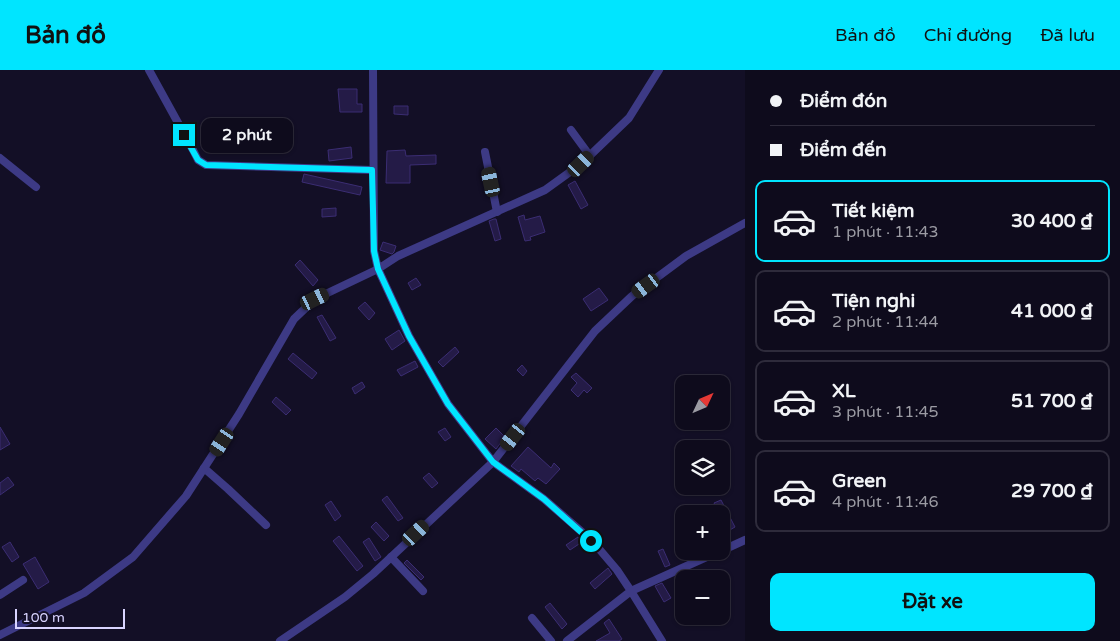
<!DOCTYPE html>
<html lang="vi">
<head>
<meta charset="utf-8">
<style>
  :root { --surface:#0e0b1c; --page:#171425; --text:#f1f3f6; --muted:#9b9ba3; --line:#2e2b3b; --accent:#00e5ff }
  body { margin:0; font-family:"Varela Round",sans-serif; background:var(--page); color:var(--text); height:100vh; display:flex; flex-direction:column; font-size:19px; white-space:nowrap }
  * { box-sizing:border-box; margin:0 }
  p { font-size:16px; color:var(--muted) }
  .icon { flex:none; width:28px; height:28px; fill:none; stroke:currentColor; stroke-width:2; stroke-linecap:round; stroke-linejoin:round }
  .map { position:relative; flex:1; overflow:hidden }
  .details { display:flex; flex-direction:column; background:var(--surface); width:375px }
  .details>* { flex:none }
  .guide { display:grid; align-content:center; height:110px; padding:0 25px; background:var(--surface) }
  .needle { width:32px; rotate:46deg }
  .tools { position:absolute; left:675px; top:305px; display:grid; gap:10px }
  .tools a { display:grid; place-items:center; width:55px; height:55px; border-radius:10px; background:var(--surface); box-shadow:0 1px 4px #0004,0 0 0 1px var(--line); font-size:25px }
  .scale { position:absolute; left:15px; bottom:12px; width:110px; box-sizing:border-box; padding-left:5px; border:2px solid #d9d4ff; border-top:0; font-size:14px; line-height:18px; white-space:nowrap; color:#d9d4ff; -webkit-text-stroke:4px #130f26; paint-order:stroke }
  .end { position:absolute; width:22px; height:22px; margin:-11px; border:6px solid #00e5ff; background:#111; box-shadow:0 0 0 2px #111 }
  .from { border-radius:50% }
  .bubble { position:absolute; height:35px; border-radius:10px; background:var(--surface); box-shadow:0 1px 4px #0004,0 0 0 1px var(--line); font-size:16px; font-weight:700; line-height:35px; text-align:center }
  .car { position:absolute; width:15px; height:30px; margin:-15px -8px; border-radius:6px; box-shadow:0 0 4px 1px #0007; background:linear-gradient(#222 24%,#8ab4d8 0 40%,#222 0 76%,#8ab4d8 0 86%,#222 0) }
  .guide b { display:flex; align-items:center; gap:18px; height:48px; font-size:19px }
  .guide b+b { border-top:1px solid var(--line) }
  .guide i { width:12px; height:12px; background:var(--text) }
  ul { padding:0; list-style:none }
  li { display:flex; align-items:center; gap:15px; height:82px; margin:0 10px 8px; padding:0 15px; border:2px solid var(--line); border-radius:10px }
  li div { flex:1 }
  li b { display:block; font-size:19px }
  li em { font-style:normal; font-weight:700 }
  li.selected { border-color:var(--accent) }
  li>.icon { width:45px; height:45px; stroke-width:1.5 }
  .cta { display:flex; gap:10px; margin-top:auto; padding:10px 25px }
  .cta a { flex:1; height:58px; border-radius:10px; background:var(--accent); color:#111; font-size:20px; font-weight:700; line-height:58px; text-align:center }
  header { display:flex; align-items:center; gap:30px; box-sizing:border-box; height:70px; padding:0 25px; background:var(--accent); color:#111 }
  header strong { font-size:24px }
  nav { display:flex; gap:28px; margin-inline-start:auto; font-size:18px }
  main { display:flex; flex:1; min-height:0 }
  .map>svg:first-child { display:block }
</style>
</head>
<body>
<header>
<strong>Bản đồ</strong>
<nav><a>Bản đồ</a><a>Chỉ đường</a><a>Đã lưu</a></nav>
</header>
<main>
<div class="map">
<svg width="745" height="571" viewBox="0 0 745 571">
  <rect width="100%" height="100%" fill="#130f26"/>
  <g fill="#241b47" stroke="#3b2d73">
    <polygon points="338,19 357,19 357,34 362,34 362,42 340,42"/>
    <polygon points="394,36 408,36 408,45 394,44"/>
    <polygon points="351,77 352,88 329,91 328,80"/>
    <polygon points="405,80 406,86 436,85 436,94 410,95 410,113 386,113 387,81"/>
    <polygon points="304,104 362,117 360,125 302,112"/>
    <polygon points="575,111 588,135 581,139 568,115"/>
    <polygon points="336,138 336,146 322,147 322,139"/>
    <polygon points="524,145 525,150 540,146 545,162 530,167 531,170 525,171 518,147"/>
    <polygon points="494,149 496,149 501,169 495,171 489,151"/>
    <polygon points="383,172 396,176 394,182 392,184 380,180"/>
    <polygon points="300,190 318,210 313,216 295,195"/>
    <polygon points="416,208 421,215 412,220 408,213"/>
    <polygon points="599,218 608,230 591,241 583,229"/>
    <polygon points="365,232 375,243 369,250 358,238"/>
    <polygon points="322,245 336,268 330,271 317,247"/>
    <polygon points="399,260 405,271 392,280 385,269"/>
    <polygon points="455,277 459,282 443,297 438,292"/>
    <polygon points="293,283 317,303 312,309 288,289"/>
    <polygon points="415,291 418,297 401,306 397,300"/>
    <polygon points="522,295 527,301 523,306 517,300"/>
    <polygon points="576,303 592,318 587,323 584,320 578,327 571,320 577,313 571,307"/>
    <polygon points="362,312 365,317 355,324 352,318"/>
    <polygon points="276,327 291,340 286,345 272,332"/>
    <polygon points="0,357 10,374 0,380"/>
    <polygon points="445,358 451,367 445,371 438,362"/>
    <polygon points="496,358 505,367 496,379 485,369"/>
    <polygon points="528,377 551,398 554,393 560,399 546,414 538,408 535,411 521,399 519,402 511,396"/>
    <polygon points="429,403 438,413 432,418 423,408"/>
    <polygon points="8,407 14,415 0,425 0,413"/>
    <polygon points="387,426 403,448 398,451 382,430"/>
    <polygon points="721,430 735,457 728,461 721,448 721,444 719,444 714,433"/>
    <polygon points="331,431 341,446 335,451 325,435"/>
    <polygon points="376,452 389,466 384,471 371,457"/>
    <polygon points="339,466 363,496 357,501 333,471"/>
    <polygon points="578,467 582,472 570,480 566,475"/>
    <polygon points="369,468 381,487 375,491 363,472"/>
    <polygon points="10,472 19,487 12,492 2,477"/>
    <polygon points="663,479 670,495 665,497 658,481"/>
    <polygon points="35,487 49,512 38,519 23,494"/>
    <polygon points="407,490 424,507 421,510 404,493"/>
    <polygon points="608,498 612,504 595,519 590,513"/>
    <polygon points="662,513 671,528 664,532 655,516"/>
    <polygon points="550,533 567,554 562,559 545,537"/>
    <polygon points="609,549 622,569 619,571 596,571 610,563 604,553"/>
  </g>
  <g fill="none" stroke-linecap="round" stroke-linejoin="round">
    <g stroke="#3d3a85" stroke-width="8">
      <polyline points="149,0 193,80 198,90 206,95 372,100"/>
      <polyline points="373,0 374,181 378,199 398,186 545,120 581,94 629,48 659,0"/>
      <polyline points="571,60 590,86"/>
      <polyline points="485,82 497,142"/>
      <polyline points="0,88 36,117"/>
      <polyline points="204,398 228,419 266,455"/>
      <polyline points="721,481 745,470"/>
      <polyline points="391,487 423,521"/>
      <polyline points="0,525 23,510"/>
      <polyline points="532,548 551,571"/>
      <polyline points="0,565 84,523 133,487 186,426 239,344 294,249 315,229 378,199 409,266 448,334 493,392 544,429 582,462 600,480 617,500 631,521 567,571"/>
      <polyline points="280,571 345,527 373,504 493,392 595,261 632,226 686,186 745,153"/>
      <polyline points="662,571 631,521 720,481"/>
    </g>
  </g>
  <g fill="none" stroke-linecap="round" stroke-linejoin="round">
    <polyline stroke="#00e5ff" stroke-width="6" points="184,65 198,90 206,95 372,100 374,181 378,199 409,266 448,334 493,392 544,429 591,471"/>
  </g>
</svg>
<div class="tools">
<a><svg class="needle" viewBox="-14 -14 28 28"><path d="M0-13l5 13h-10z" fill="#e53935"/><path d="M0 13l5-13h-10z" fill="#9b9ba3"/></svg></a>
<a><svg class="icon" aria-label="layers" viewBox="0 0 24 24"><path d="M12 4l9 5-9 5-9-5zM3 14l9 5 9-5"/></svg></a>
<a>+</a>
<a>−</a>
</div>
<div class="scale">100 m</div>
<i class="end from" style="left:591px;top:471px"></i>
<i class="end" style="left:184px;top:65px"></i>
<div class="bubble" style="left:201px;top:48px;width:92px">2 phút</div>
<i class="car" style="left:581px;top:94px;rotate:46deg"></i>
<i class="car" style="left:491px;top:112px;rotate:348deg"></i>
<i class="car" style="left:646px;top:216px;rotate:234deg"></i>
<i class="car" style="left:315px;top:229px;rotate:64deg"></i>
<i class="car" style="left:513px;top:367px;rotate:218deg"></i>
<i class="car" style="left:222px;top:372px;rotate:213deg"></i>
<i class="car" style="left:416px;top:463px;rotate:47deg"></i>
</div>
<section class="details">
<div class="guide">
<b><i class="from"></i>Điểm đón</b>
<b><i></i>Điểm đến</b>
</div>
<ul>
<li class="selected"><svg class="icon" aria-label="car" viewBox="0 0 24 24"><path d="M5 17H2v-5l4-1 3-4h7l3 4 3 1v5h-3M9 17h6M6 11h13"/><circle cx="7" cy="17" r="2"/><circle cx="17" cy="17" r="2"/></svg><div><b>Tiết kiệm</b><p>1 phút · 11:43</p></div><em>30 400 ₫</em></li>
<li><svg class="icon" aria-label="car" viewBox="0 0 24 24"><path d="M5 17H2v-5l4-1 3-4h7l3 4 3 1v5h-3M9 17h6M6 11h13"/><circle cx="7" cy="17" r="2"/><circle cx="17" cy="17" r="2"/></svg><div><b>Tiện nghi</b><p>2 phút · 11:44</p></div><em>41 000 ₫</em></li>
<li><svg class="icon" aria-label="car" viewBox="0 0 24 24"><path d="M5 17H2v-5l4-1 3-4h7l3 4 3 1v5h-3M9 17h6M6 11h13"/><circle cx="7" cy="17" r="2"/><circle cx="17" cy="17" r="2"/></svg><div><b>XL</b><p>3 phút · 11:45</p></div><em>51 700 ₫</em></li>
<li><svg class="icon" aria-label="car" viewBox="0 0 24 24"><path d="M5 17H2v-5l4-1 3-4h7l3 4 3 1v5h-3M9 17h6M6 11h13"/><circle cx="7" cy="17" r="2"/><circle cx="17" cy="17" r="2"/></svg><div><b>Green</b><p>4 phút · 11:46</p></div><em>29 700 ₫</em></li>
</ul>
<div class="cta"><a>Đặt xe</a></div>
</section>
</main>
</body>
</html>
